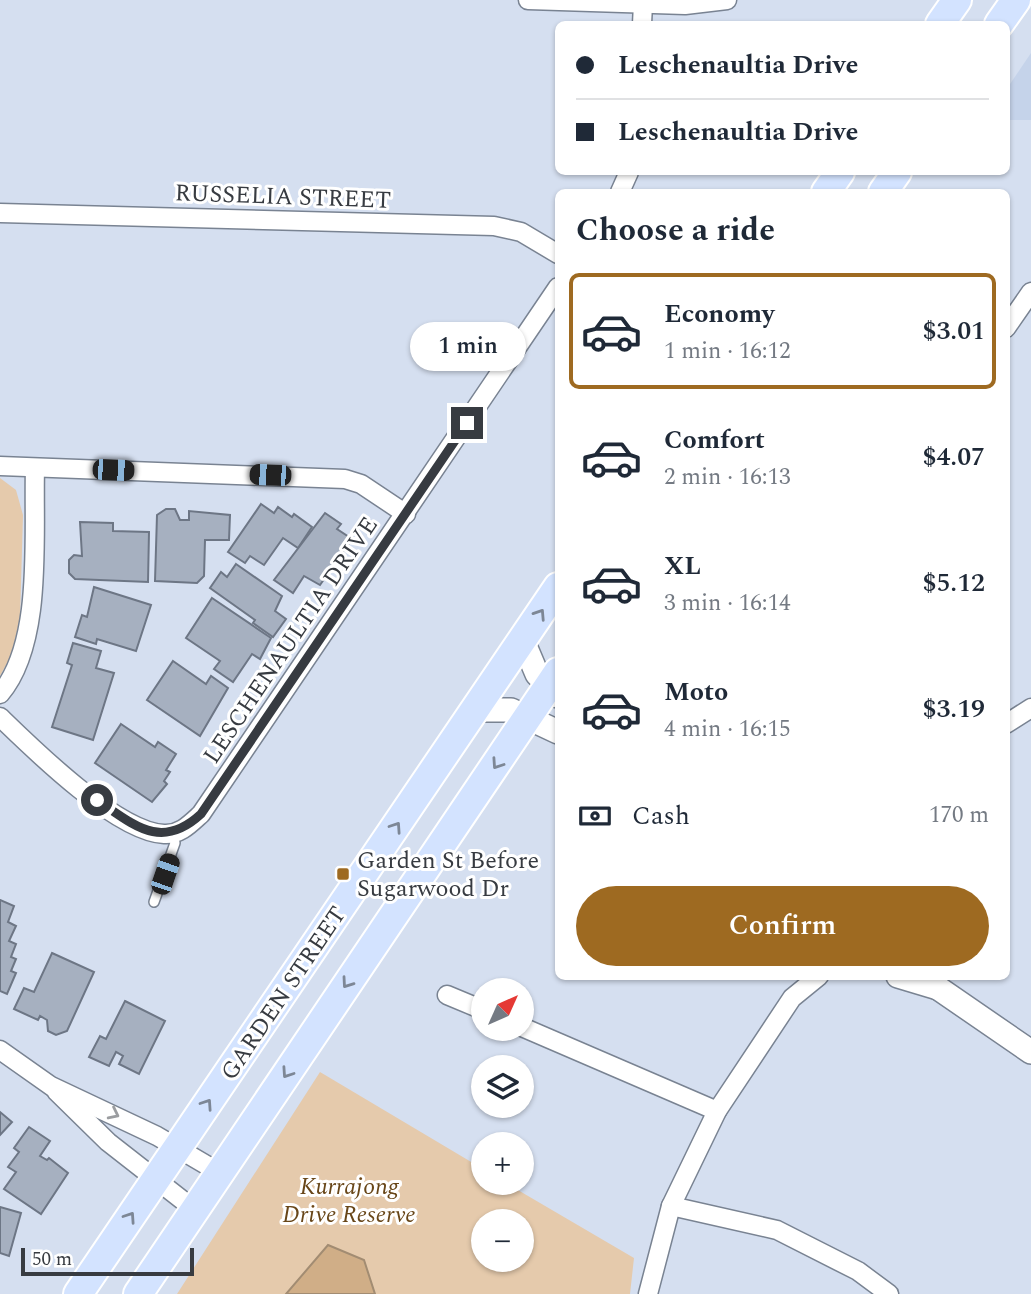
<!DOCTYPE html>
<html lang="en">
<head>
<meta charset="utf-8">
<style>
  :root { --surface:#fff; --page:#f6f6f7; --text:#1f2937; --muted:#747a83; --line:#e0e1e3; --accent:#9e6a21 }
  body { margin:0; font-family:Spectral,serif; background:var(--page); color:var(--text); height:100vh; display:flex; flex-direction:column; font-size:26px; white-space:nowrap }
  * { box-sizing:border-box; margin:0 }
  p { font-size:23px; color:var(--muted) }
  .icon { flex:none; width:38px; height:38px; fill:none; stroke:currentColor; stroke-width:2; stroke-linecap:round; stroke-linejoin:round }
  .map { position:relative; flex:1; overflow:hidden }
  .sheet { position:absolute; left:555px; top:189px; width:455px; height:791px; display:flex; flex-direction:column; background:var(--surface); border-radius:10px; box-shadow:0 2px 5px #0004 }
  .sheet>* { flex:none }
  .banner { position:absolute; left:555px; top:21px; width:455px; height:154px; border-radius:10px; box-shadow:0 2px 5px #0004; display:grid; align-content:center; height:154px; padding:0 21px; background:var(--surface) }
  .needle { width:46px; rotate:45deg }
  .tools { position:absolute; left:471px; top:978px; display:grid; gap:14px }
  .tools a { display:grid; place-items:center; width:63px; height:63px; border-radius:50%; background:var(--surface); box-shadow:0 2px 5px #0004; font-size:35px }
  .scale { position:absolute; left:21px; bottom:18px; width:173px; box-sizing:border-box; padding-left:7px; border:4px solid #373b41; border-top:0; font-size:19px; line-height:24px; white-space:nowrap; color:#373b41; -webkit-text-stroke:5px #fff; paint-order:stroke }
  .end { position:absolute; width:32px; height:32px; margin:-16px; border:9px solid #373b41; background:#fff; box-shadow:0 0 0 4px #fff }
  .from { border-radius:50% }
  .bubble { position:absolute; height:49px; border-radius:24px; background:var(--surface); box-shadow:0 2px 5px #0004; font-size:23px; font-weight:600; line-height:49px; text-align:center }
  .car { position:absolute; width:21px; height:42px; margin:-21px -10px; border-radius:9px; box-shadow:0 0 5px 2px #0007; background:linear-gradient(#222 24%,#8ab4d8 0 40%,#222 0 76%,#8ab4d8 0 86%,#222 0) }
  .banner b { display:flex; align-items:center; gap:24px; height:66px; font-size:26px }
  .banner b+b { border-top:2px solid var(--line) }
  .banner i { width:18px; height:18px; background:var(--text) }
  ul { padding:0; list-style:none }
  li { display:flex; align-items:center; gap:21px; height:116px; margin:0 14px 10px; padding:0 7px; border:4px solid transparent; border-radius:10px }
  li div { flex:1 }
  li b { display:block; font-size:26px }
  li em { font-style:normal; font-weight:600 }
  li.current { border-color:var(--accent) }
  li>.icon { width:63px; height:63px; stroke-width:1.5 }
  h2 { padding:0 21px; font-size:32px; line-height:84px }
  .pay { display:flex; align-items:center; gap:18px; height:77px; padding:0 21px; font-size:26px }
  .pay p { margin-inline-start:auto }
  .action { display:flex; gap:14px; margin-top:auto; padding:14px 21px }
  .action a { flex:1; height:80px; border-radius:42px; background:var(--accent); color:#fff; font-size:28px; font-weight:600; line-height:80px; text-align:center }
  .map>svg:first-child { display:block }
</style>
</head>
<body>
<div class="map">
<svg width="1031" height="1294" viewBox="0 0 1031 1294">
  <rect width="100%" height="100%" fill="#d5dff0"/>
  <polygon fill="#c5d3ea" points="1031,53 1031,120 1006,120 1006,90"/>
  <g fill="#e5caac" fill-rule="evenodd">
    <polygon points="0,478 16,490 23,515 20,619 11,656 0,676"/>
    <path d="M 320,1072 L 483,1169 L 483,1183 L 506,1183 L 634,1258 L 630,1294 L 177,1294 ZM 483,1222 L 522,1222 L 522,1260 L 483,1260 Z"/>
  </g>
  <polygon fill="#d0ae87" stroke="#a28c72" stroke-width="2" points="328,1245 364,1260 375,1294 286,1294"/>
  <g fill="#a6b0c0" stroke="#6d7685" stroke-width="2">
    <polygon points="261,504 274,513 278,507 292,517 294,514 312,527 298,548 283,538 264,565 250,556 245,563 228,552"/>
    <polygon points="166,509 175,509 180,520 189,520 189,511 230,515 229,540 205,540 204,576 197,583 155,581 157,515"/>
    <polygon points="325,513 341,524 337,529 352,539 320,585 304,576 293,593 274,580"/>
    <polygon points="80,522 113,523 113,531 149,532 148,582 75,579 69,573 69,560 74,555 82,556"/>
    <polygon points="236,564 282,596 275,611 286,619 273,637 253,623 255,620 210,588 221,572 227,577"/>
    <polygon points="94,587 151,605 136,651 97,639 96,644 75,637 82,615 87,617"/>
    <polygon points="212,598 271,638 260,659 252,654 233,682 214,669 220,661 186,638"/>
    <polygon points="73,643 101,651 96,668 114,673 93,740 52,727 72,665 67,663"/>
    <polygon points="173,661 206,684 211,676 228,688 200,736 147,700"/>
    <polygon points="121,724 155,747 158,742 176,754 166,770 170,772 164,781 167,784 152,802 95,763"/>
    <polygon points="0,900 14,906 8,922 16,926 9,941 16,944 11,957 16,959 11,971 16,973 7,994 0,991"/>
    <polygon points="52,953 94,972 67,1031 56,1035 48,1031 47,1020 40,1016 38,1020 14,1009 24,988 34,992"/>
    <polygon points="125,1001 165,1021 139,1074 119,1064 123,1056 116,1052 109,1066 89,1057 100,1036 106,1039"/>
    <polygon points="0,1112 12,1122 0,1135"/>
    <polygon points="29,1127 50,1141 40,1156 47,1160 49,1158 68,1173 41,1214 4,1189 16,1172 8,1167 19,1152 14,1148"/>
    <polygon points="0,1207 21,1213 9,1256 0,1253"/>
  </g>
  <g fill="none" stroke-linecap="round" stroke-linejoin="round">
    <g stroke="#798392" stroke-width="12">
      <polyline id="service" points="154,902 175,843 173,833"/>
    </g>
    <g stroke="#798392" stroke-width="21">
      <g id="minor">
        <polyline points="528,0 685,5 727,0"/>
        <polyline points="642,24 643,4"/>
        <polyline points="620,192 629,172"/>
        <polyline points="0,213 494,226 521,232 558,254"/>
        <polyline points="1006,328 1031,292"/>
        <polyline points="0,466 345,479 361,484 406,514"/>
        <path d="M 0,694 C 44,643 33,533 35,468"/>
        <path d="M 0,717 C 33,749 117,832 164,834 C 180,835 190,824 201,814 L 558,287"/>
        <polyline points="1006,724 1031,708"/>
        <polyline points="447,995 483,1010"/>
        <polyline points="522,1027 717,1111"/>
        <polyline points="0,1050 51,1086 157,1136 220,1173"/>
        <polyline points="56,1091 108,1142 195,1210"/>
        <polyline points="671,1206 777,1230 858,1271 889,1294"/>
        <polyline points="648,1294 671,1206 717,1111 792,998 819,976"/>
      </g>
    </g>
    <g stroke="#798392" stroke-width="26">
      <g id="tertiary">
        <polyline points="523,641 537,674 558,696"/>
        <polyline points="475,710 511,710 558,732"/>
        <polyline points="898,976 938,988"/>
        <polyline points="927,976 938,988 1031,1052"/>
      </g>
    </g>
    <g stroke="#fff" stroke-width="32">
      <g id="primary">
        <polyline points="940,24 957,0"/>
        <polyline points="999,24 1016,0"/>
        <polyline points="826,192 840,172"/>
        <polyline points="883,192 897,172"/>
        <polyline points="78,1294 558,587"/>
        <polyline points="138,1294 558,672"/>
      </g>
    </g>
    <use href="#service" stroke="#fff" stroke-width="9"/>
    <use href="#minor" stroke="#fff" stroke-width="18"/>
    <use href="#tertiary" stroke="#fff" stroke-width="23"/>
    <use href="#primary" stroke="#d3e3ff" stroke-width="28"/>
  </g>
  <defs><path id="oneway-chevron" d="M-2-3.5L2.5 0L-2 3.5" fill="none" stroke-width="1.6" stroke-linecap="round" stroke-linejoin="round" transform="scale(1.75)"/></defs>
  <g stroke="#7d8796">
    <use href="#oneway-chevron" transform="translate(540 614) rotate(-57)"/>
    <use href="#oneway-chevron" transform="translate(497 764) rotate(124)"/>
    <use href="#oneway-chevron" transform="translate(396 827) rotate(-56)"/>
    <use href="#oneway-chevron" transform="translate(347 983) rotate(125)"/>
    <use href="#oneway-chevron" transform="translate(287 1073) rotate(124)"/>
    <use href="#oneway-chevron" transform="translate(207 1104) rotate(-56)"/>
    <use href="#oneway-chevron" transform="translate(130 1217) rotate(-56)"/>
  </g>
  <use stroke="#9b9da0" href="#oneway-chevron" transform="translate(114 1114) rotate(26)"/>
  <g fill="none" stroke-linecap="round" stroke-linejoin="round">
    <path stroke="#373b41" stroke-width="9" d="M 97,800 C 134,825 161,851 201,814 L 467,423"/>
  </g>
  <rect fill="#9e6a21" stroke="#fff" stroke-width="2.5" x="336" y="867" width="14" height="14" rx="3.5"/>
  <g text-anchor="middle" stroke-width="6" stroke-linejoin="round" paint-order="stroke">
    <g font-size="24" fill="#373b41" stroke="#fff">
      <text transform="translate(283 196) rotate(2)" y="8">RUSSELIA STREET</text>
      <text transform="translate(290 640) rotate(-56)" y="8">LESCHENAULTIA DRIVE</text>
      <text transform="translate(283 993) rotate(-56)" y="8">GARDEN STREET</text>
    </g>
    <g font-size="24" fill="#373b41" stroke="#fff" text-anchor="start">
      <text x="357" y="868">Garden St Before<tspan x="357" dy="28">Sugarwood Dr</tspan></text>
    </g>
    <g font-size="24" font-style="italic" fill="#684618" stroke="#fff">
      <text x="349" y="1194">Kurrajong<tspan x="349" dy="28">Drive Reserve</tspan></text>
    </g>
  </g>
</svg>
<div class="tools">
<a><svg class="needle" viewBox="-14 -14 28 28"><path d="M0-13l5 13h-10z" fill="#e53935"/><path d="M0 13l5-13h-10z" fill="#747a83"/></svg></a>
<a><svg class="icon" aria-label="layers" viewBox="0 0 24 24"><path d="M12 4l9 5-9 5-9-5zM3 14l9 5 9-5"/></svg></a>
<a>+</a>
<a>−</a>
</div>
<div class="scale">50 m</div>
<i class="end from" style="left:97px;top:800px"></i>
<i class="end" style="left:467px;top:423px"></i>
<div class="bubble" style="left:410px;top:322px;width:116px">1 min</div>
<i class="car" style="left:113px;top:470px;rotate:92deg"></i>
<i class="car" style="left:270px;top:475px;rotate:272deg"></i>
<i class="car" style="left:165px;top:874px;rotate:19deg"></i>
<div class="banner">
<b><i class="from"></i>Leschenaultia Drive</b>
<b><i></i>Leschenaultia Drive</b>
</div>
<section class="sheet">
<h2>Choose a ride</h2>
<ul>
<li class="current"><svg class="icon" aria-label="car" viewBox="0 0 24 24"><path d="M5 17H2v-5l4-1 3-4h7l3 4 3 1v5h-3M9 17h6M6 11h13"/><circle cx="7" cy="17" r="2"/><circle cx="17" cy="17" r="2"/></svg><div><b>Economy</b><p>1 min · 16:12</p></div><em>$3.01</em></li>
<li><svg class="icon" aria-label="car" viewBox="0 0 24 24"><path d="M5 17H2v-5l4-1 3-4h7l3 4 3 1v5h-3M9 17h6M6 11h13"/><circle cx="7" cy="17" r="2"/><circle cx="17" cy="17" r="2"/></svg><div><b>Comfort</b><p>2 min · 16:13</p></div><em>$4.07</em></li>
<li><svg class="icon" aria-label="car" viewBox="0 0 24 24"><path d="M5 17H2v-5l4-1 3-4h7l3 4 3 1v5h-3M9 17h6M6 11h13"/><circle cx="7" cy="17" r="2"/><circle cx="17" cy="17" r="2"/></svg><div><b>XL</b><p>3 min · 16:14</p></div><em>$5.12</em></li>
<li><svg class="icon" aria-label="car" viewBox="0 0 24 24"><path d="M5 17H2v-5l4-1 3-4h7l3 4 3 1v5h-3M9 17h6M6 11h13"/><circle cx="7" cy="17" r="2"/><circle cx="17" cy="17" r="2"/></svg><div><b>Moto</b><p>4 min · 16:15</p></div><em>$3.19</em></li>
</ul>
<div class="pay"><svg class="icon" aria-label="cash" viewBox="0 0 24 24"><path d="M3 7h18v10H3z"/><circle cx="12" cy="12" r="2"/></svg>Cash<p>170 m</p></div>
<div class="action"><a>Confirm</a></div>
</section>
</div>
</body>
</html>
